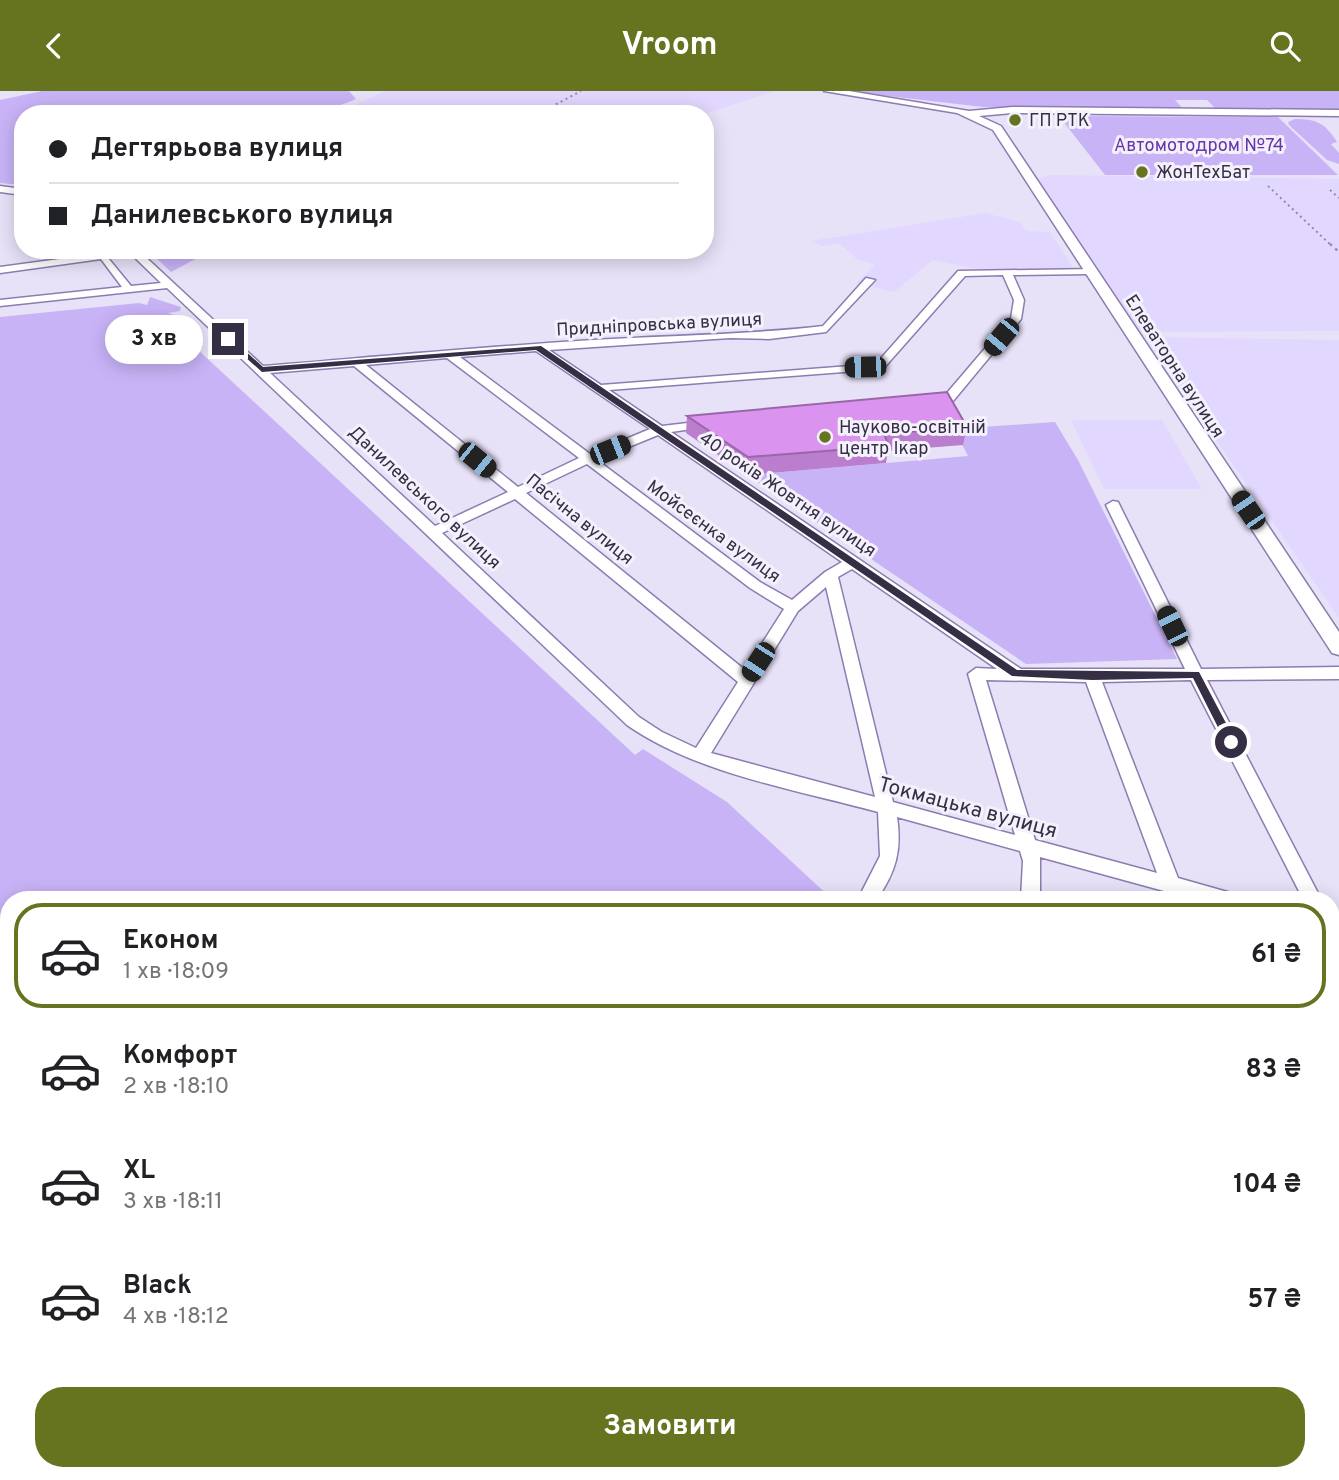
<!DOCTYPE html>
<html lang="uk">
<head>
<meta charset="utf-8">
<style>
  :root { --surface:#fff; --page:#f6f6f6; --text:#202124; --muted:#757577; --line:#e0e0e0; --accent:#667420 }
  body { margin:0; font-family:Overpass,sans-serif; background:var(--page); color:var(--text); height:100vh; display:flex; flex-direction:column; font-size:26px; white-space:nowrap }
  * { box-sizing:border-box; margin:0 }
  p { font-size:23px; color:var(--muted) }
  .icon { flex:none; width:38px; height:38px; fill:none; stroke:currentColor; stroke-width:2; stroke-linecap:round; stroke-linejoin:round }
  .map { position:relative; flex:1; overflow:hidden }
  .details { position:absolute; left:0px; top:800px; width:1340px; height:590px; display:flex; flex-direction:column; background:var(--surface); border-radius:28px 28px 0 0; box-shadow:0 4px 18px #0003 }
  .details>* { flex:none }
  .guide { position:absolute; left:14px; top:14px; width:700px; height:154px; border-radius:28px; box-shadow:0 4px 18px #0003; display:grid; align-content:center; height:154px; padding:0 35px; background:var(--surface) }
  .end { position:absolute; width:32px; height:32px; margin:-16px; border:9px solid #352e44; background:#fff; box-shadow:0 0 0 4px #fff }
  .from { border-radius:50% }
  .bubble { position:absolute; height:49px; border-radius:24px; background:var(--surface); box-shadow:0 4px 18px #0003; font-size:23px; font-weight:700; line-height:49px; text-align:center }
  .car { position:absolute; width:21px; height:42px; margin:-21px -10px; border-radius:9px; box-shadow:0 0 5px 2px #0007; background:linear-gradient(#222 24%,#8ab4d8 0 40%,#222 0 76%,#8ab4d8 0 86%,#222 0) }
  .guide b { display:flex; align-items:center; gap:24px; height:66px; font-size:26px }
  .guide b+b { border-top:2px solid var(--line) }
  .guide i { width:18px; height:18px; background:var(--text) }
  ul { padding:12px 0 0; list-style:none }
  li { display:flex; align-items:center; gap:21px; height:105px; margin:0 14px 10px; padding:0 21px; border:4px solid transparent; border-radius:28px }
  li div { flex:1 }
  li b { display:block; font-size:26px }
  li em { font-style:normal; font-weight:700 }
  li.on { border-color:var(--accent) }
  li>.icon { width:63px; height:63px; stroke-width:1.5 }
  .action { display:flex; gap:14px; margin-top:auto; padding:14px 35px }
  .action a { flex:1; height:80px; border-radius:28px; background:var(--accent); color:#fff; font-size:28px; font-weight:700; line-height:80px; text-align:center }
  header { display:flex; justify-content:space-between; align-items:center; height:91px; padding:0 35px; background:var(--accent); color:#fff; font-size:32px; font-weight:700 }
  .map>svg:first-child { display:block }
</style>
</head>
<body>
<header><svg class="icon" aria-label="back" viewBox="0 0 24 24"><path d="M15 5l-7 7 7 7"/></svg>Vroom<svg class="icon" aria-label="search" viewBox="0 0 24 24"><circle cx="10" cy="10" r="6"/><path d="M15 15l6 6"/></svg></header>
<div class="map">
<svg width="1339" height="1389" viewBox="0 0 1339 1389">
  <rect width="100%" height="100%" fill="#e8e2f9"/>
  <g fill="#e2d7fe">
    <polygon points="384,0 775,0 705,23 364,23 355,14"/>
    <polygon points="1049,84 1339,88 1339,240 1133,241 1037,90 1039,87"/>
    <polygon points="985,122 1020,131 1026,140 1050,141 1072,175 1071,179 983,179 933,169 894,201 857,192 875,173 858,169 839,152 822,155 811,150"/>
    <polygon points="1145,246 1339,249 1339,527"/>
    <polygon points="1071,329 1162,329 1202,398 1104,398"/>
  </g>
  <g fill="#c8b3f7">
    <path d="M 42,0 L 349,0 L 356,8 C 316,27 268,17 226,23 L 23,23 L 23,94 L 0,92 L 0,9 Z"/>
    <polygon points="845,0 1339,0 1339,21 1217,19 1207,9 1175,9 1184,19 983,16"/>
    <polygon points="1059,25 1278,26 1338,84 1105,84"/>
    <path d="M 1295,28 C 1317,28 1325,32 1337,51 L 1331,53 L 1339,62 L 1339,73 L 1327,69 L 1289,34 L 1288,31 Z"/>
    <polygon points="148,159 202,159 203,164 171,181"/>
    <polygon points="150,206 181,216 180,220 168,222 174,224 196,257 635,664 643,658 727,711 832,808 9,808 9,1381 1332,1381 1332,1273 1339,1280 1339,1389 0,1389 0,226 139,212 147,214"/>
    <polygon points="1055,331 1078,369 1177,568 1026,573 747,384 968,365 954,338"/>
  </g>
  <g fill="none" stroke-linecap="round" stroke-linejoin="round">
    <g stroke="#8c7cb0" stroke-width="3">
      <g id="minor">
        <polygon points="0,95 23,98 23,104 0,101"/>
        <path d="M 127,159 L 138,159 L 263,275 C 373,266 483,256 593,249 C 670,244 747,244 823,235 L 866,187 L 875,189 L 826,241 L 769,248 L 730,247 L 549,259 L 601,294 L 876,273 L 958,180 L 1094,178 L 1095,180 L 1090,183 L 1013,184 L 1024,209 L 1021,228 L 949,315 L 929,318 L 923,314 L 941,309 L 1011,227 L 1014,209 L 1003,184 L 965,185 L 883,278 L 609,299 L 662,335 L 713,329 L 713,335 L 671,341 L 1021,578 L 1185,578 L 1106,414 L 1113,410 L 1118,411 L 1201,578 L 1339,576 L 1339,588 L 1207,589 L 1321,808 L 1303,808 L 1191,589 L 1102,591 L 1178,787 L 1231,802 L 1233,808 L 1196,808 L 1182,805 L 1172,808 L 1167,807 L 1164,800 L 1040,766 L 1040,808 L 1021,808 L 1023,770 L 1020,760 L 897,726 C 902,759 896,781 877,808 L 858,808 L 880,765 L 878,721 C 797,699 695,682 627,634 L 167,197 L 0,215 L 0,209 L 122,196 L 101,168 L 0,182 L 0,176 L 104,162 L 131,195 L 161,192 ZM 536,260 L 650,338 L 590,363 L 460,266 ZM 447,267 L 579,367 L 518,396 L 366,274 ZM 354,275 L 508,401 L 435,435 L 270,282 ZM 658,344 L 842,471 L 825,481 L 792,509 L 760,491 L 597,369 ZM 587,373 L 750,497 L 784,518 L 745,579 L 526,402 ZM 515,408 L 738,591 L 696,657 L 662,641 L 639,626 L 442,442 ZM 852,478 L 997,578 L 976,577 L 968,583 L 1015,744 L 893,711 L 838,486 ZM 826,496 L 875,706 L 711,662 L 798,520 ZM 986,589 L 1086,591 L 1157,782 L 1035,749 Z"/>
        <polygon points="1332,838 1339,841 1339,870 1332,867"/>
        <polygon points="1339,936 1339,982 1332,984 1332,939"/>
      </g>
    </g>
    <g stroke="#8c7cb0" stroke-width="3">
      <polygon id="major" points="824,0 849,0 969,20 1012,16 1339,19 1339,25 1012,22 979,25 1001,35 1339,541 1339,564 1332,562 993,39 957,22"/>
    </g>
    <use href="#minor" fill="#fff" fill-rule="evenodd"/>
    <use href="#major" fill="#fff" fill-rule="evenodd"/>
    <g stroke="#918ba1" stroke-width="2" stroke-dasharray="2 3.5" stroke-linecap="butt">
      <polyline points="551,16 581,0"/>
      <polyline points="1268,95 1332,155"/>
      <polyline points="1330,99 1339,107"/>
    </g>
    <polyline stroke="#918ba1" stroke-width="2.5" stroke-dasharray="2.5 4.5" stroke-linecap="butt" points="1330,153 1339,161"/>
  </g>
  <polygon fill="#bb7ece" points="687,325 967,336 963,354 888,360 886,372 747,384 686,342"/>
  <polygon fill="#da93ef" stroke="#9967a7" stroke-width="2" points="947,301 967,336 884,343 889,355 748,366 687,325"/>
  <polygon fill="#352e44" points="231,247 263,276 541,255 1017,579 1199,581 1236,651 1227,654 1193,587 1092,589 1012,585 536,259 262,281 225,248"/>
  <g fill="#667420" stroke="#f4f1fc" stroke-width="2.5">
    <circle cx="1015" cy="29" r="7"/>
    <circle cx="1142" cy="81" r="7"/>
    <circle cx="825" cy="346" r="7"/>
  </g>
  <g text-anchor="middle" stroke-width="6" stroke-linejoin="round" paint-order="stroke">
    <g font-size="18" fill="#352e44" stroke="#f4f1fc" text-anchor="start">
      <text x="1029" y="35">ГП РТК</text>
      <text x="1156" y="87">ЖонТехБат</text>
      <text x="839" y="342">Науково-освітній<tspan x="839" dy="21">центр Ікар</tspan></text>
    </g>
    <g font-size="18" fill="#6736ab" stroke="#f4f1fc">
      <text x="1199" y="60">Автомотодром №74</text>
    </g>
    <g font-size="18" fill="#352e44" stroke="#f4f1fc">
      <text transform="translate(659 233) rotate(-3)" y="6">Придніпровська вулиця</text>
      <text transform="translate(1175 275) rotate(57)" y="6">Елеваторна вулиця</text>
      <text transform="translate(788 403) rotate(34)" y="6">40 років Жовтня вулиця</text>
      <text transform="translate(425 406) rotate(43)" y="6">Данилевського вулиця</text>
      <text transform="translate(580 428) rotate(39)" y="6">Пасічна вулиця</text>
      <text transform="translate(714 440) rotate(36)" y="6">Мойсеєнка вулиця</text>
    </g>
    <g font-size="21" fill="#352e44" stroke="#f4f1fc">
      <text transform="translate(968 716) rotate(15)" y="7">Токмацька вулиця</text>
    </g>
  </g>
</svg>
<i class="end from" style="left:1231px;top:651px"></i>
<i class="end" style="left:228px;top:248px"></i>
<div class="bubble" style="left:105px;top:224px;width:98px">3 хв</div>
<i class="car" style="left:1001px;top:246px;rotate:220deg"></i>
<i class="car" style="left:865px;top:276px;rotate:269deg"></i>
<i class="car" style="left:610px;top:359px;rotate:68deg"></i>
<i class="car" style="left:477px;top:369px;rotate:129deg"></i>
<i class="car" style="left:1248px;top:419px;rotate:326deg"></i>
<i class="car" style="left:1172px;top:535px;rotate:334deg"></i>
<i class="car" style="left:758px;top:571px;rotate:213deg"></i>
<div class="guide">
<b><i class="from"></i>Дегтярьова вулиця</b>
<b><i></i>Данилевського вулиця</b>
</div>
<section class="details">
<ul>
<li class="on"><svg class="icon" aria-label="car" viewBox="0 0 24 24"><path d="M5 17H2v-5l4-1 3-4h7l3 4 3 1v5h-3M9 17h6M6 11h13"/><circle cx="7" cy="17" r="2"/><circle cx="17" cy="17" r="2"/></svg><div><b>Економ</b><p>1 хв · 18:09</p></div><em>61 ₴</em></li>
<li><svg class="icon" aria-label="car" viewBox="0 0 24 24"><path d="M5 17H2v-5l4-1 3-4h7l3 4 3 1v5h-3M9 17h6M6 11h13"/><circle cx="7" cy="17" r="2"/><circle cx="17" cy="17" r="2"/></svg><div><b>Комфорт</b><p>2 хв · 18:10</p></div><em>83 ₴</em></li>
<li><svg class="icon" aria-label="car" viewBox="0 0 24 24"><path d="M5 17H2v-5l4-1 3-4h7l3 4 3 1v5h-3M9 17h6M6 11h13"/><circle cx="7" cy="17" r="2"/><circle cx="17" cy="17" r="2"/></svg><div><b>XL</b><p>3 хв · 18:11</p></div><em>104 ₴</em></li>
<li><svg class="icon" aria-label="car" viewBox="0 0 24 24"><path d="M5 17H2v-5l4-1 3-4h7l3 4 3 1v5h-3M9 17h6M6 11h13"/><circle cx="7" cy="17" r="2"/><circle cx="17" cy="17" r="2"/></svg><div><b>Black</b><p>4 хв · 18:12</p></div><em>57 ₴</em></li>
</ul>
<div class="action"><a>Замовити</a></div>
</section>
</div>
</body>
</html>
